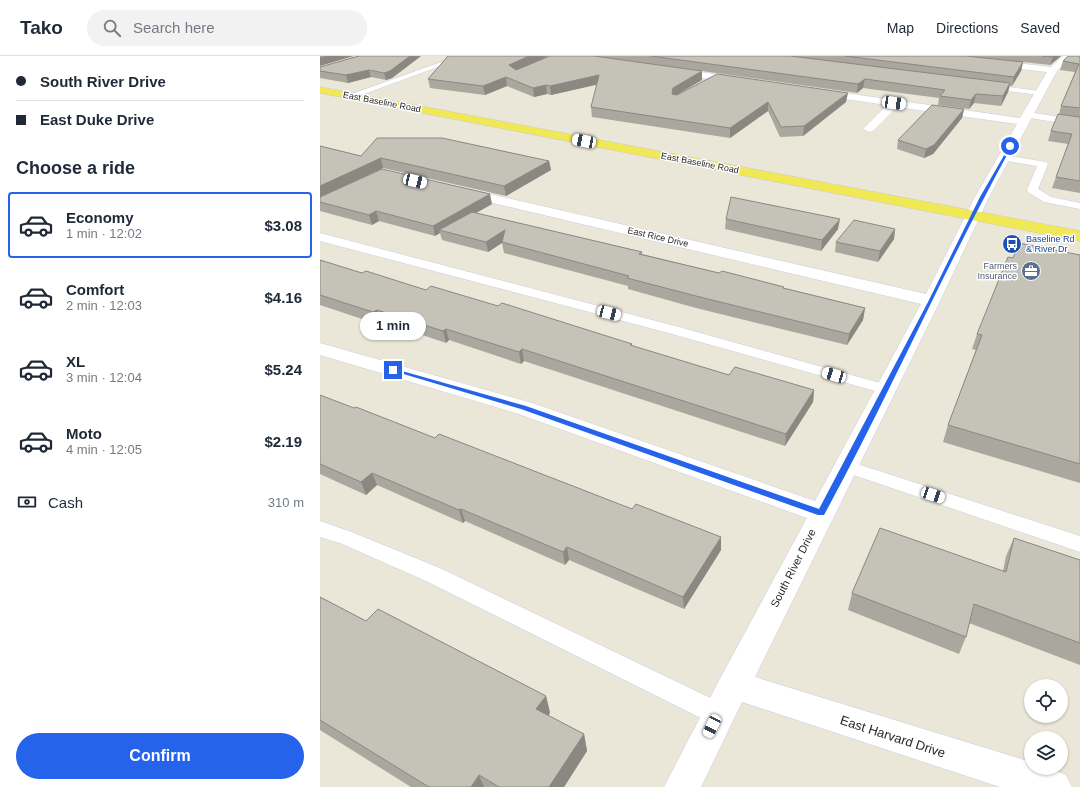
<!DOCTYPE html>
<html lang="en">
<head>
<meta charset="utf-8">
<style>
  :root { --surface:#fff; --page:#f2f2f3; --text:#1f2937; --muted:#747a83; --line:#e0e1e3; --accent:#2563eb }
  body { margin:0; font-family:Helvetica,sans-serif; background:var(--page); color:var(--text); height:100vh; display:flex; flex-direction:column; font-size:15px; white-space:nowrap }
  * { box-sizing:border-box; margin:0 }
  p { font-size:13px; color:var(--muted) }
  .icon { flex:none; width:22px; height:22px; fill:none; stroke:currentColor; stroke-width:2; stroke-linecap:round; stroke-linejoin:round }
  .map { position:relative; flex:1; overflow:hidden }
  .sheet { display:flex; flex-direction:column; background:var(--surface); width:320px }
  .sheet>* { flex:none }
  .top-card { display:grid; align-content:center; height:88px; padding:0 16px; background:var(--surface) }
  .fabs { position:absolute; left:704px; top:623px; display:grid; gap:8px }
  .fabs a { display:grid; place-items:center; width:44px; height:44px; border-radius:50%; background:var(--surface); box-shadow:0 1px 3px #0004; font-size:20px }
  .end { position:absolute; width:18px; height:18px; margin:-9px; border:5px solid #2563eb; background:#fff; box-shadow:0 0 0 2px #fff }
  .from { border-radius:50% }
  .bubble { position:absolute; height:28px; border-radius:14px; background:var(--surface); box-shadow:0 1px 3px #0004; font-size:13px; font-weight:600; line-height:28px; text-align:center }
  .car { position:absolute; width:12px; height:24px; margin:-12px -6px; border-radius:5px; box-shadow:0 0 3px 1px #0007; background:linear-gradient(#fff 24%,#345 0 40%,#fff 0 76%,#345 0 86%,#fff 0) }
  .top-card b { display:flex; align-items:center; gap:14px; height:38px; font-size:15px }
  .top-card b+b { border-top:1px solid var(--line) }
  .top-card i { width:10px; height:10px; background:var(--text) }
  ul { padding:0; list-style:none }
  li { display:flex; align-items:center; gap:12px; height:66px; margin:0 8px 6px; padding:0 8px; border:2px solid transparent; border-radius:4px }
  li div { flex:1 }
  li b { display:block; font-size:15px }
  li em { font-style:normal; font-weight:600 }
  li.active { border-color:var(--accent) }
  li>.icon { width:36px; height:36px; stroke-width:1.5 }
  h2 { padding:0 16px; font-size:18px; line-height:48px }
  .pay { display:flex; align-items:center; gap:10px; height:44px; padding:0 16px; font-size:15px }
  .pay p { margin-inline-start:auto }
  .primary-button { display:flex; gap:8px; margin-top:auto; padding:8px 16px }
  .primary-button a { flex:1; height:46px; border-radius:24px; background:var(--accent); color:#fff; font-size:16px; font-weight:600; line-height:46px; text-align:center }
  header { display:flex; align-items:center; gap:24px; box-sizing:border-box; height:56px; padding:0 20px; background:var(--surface); border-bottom:1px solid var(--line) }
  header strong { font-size:19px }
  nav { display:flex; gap:22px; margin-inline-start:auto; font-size:14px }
  .search { width:280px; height:36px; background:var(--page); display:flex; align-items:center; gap:10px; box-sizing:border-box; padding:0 14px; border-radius:22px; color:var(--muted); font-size:15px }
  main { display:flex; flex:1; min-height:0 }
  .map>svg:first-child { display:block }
</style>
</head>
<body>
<header>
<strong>Tako</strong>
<div class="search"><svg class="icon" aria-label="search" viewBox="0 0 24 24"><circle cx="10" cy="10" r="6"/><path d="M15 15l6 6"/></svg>Search here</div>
<nav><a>Map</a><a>Directions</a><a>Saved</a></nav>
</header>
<main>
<section class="sheet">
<div class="top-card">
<b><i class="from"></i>South River Drive</b>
<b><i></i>East Duke Drive</b>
</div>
<h2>Choose a ride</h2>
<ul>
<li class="active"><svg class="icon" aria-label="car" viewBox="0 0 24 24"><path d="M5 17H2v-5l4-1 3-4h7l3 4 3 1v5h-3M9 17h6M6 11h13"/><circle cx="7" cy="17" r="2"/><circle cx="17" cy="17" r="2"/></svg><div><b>Economy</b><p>1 min · 12:02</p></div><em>$3.08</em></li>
<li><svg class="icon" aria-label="car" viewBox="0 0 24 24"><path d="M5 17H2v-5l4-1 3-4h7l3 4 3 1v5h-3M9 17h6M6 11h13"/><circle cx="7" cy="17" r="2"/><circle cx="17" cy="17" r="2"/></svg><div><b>Comfort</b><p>2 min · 12:03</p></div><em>$4.16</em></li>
<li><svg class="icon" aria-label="car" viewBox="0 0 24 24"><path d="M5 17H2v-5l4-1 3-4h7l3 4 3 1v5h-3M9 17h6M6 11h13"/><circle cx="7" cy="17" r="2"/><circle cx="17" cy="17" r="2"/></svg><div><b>XL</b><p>3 min · 12:04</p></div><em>$5.24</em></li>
<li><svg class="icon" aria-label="car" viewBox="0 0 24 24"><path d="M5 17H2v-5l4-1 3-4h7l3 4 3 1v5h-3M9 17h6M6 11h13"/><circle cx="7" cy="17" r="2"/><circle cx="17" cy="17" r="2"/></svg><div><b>Moto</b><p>4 min · 12:05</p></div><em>$2.19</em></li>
</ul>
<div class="pay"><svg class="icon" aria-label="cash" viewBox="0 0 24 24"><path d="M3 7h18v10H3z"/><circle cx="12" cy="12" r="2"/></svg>Cash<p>310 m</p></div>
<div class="primary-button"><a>Confirm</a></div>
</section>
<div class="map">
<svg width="760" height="731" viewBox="0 0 760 731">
  <rect width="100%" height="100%" fill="#eae6d8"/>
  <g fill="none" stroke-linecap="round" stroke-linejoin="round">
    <g stroke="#cdcee1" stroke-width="1">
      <g id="service">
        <polygon points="138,0 148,0 33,42 26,40"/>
        <polygon points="663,28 720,35 724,37 720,39 666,32 662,30"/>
        <polygon points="707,56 760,64 760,70 704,61 703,59"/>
        <polygon points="684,99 726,106 728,108 718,133 731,141 760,147 760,153 724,146 708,136 707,134 717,110 681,104 679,102 681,100"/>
        <polygon points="0,177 355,270 571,330 573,333 571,336 565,338 559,336 345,276 0,185"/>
        <polygon points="525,404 760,480 760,496 519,414 516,410 519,406"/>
        <polygon points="0,465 34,477 122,513 407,650 411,658 407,666 398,670 389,666 106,525 20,487 0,481"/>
      </g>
    </g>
    <g stroke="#cdcee1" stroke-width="1">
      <g id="minor">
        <polygon points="607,0 634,0 731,11 743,0 752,0 737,15 669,141 620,245 435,621 711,706 711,712 729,712 746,719 752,731 680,731 422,646 381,731 344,731 402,619 487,462 196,357 0,299 0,287 212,347 495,445 601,248 143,140 138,139 136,136 138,133 143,132 606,238 655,141 697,68 577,51 553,75 549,76 543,73 567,49 497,39 492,36 497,33 700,62 727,16 611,3"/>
        <polygon points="352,12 421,22 426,25 421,28 349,17 349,13"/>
      </g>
    </g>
    <g stroke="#cbcbcb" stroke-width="1">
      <polygon id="primary" points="0,31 760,175 760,185 0,37"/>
    </g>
    <use href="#service" fill="#fff" fill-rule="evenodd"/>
    <use href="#minor" fill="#fff" fill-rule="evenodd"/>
    <use href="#primary" fill="#f1e856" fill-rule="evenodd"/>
  </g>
  <g fill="#a9a79e">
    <polygon points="39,0 101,0 72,22 66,24 51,21 28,27 0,22 0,11"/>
    <polygon points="128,0 228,0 215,6 274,0 741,0 730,9 703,6 701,15 692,30 690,30 688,36 681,50 654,47 649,53 618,49 619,42 543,32 537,37 382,15 382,24 356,39 526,46 483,80 460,81 448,55 410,82 272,61 271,51 277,28 231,39 227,38 214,41 187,30 165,39 110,32 108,23"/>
    <polygon points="760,0 760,137 732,132 748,88 728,85 731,75 739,58 741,50 755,16 740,14 743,5"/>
    <polygon points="644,53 642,62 613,98 604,102 577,93 578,84"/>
    <polygon points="0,90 41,100 229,105 231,114 186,140 63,112 6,139 172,148 156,157 322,196 322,198 399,217 464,231 464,232 545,252 543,264 527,289 376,252 308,233 308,230 184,197 182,187 168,196 122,184 120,177 115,180 59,165 52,169 0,155"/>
    <polygon points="406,163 518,173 501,195 405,173"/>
    <polygon points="575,173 574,183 558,206 515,196 516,186"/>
    <polygon points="760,199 760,427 623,386 628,369 656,294 652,293 657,278 693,202"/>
    <polygon points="0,204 42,217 106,234 312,290 409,319 494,334 493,346 465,390 204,305 201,308 129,284 126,287 61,265 57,268 0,249"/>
    <polygon points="0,339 401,494 364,553 249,504 245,509 145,465 143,467 57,429 46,439 0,418"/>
    <polygon points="694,482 760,504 760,609 649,567 646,581 639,598 528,554 532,537 683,515 686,500"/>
    <polygon points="0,541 46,565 226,640 230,657 228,660 264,678 267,695 244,731 91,731 0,674"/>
  </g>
  <g fill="#8a8881">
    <polygon points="8,0 34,0 0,10 0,2"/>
    <polygon points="90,0 101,0 72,22 66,24 64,17"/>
    <polygon points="209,0 228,0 191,17 189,9"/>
    <polygon points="734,0 741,0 730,9 733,1"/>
    <polygon points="703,6 701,15 692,30 694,21"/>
    <polygon points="49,14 51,21 28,27 26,19"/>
    <polygon points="382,15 382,24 353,41 352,38 353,32"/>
    <polygon points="279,19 280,28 231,39 230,30"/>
    <polygon points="186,21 187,30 165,39 163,30"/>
    <polygon points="545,23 543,32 537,37 538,28"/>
    <polygon points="690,27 688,36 681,50 683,40"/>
    <polygon points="226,29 227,38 214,41 213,32"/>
    <polygon points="528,37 526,46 483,80 484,70"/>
    <polygon points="656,38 654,47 649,53 651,44"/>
    <polygon points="448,46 448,55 410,82 410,72"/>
    <polygon points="644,53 642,62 613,98 604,102 606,93"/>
    <polygon points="61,102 63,112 0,141 0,130"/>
    <polygon points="229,105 231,114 186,140 184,130"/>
    <polygon points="170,138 172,148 124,175 119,174 120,177 115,180 113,170"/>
    <polygon points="56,155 59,165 52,169 49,159"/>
    <polygon points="520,163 518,173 501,195 502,184"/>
    <polygon points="575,173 574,183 558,206 560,195"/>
    <polygon points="185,174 182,187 168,196 166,186"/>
    <polygon points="545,252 543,264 527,289 529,278"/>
    <polygon points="57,254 61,265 57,268 53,256"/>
    <polygon points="126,273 129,284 126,287 123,275"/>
    <polygon points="202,293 204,305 201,308 199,296"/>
    <polygon points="494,334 493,346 465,390 466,378"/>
    <polygon points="52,417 57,429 46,439 41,426"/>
    <polygon points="141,453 145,465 143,467 139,454"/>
    <polygon points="401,481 401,494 364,553 363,541"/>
    <polygon points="247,491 249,504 245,509 243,496"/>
    <polygon points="226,640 230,657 221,670 216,653"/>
    <polygon points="264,678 267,695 244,731 229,731"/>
    <polygon points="159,719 164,731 151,731"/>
  </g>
  <g fill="#c5c2b8" stroke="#8a8881">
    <polygon points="0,0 8,0 0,2"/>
    <polygon points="39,0 90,0 70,15 64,17 49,14 26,19 0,15 0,11"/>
    <polygon points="128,0 209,0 189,9 196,14 230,0 274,0 382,15 353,32 352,38 357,39 397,18 528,37 484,70 461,71 448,46 410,72 271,51 279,19 230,30 226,29 213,32 186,21 163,30 108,23"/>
    <polygon points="331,0 470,0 690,27 683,40 656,38 651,44 620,40 625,34 545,23 538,28"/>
    <polygon points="525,0 646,0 703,6 694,21"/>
    <polygon points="722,0 734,0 733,1"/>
    <polygon points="748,0 760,0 760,52 741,50 759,8 743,5"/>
    <polygon points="612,49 644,53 614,89 606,93 578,84"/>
    <polygon points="738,58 760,61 760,125 736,121 752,78 731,75"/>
    <polygon points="57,82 122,82 229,105 184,130 61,102 0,130 0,90 41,100"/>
    <polygon points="62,113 170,138 113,170 56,155 49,159 0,146 0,141"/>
    <polygon points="411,141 520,163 502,184 406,163"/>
    <polygon points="152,156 322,196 319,198 399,217 402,215 464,231 463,232 545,252 529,278 376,240 307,222 309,220 182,186 185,174 166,186 119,174"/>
    <polygon points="534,164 575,173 560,195 516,186"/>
    <polygon points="699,187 760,199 760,408 628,369 662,279 657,278 688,201 693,202"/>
    <polygon points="0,204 42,217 46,215 106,234 111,230 178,250 182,247 312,288 310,289 409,319 415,311 494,334 466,378 202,293 199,296 126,273 123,275 57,254 53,256 0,239"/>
    <polygon points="0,339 34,352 36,351 115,382 119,378 312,453 316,448 401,481 363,541 247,491 243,496 141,453 139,454 52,417 41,426 0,408"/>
    <polygon points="560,472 686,516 694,482 760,504 760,587 654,548 646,581 532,537"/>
    <polygon points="0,541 46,565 58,553 226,640 216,653 264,678 229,731 179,731 159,719 151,731 109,731 0,664"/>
  </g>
  <path fill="#2563eb" d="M 690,89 L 692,90 C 625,211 570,338 504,459 L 498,459 L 201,353 L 70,314 L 75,313 L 206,350 L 499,453 L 608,246 L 660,141 Z"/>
  <defs>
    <g id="bus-disc" transform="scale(1)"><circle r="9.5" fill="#1a4fb4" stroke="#fff"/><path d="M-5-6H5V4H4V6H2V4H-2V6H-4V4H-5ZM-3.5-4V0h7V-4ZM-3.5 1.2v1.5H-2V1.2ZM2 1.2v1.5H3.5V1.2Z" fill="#fff"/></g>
    <g id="office-disc" transform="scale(1)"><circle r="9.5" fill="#5c6f8a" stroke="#fff"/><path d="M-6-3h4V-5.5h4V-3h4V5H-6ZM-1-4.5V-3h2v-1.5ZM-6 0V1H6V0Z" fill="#fff"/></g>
  </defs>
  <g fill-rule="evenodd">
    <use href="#bus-disc" x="692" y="188"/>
    <use href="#office-disc" x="711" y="215"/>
  </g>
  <g text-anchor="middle" stroke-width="3" stroke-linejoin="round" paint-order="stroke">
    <g font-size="9" fill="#272727" stroke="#fff">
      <text transform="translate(62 46) rotate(11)" y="3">East Baseline Road</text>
      <text transform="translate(380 107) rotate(11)" y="3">East Baseline Road</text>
      <text transform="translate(338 181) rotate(13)" y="3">East Rice Drive</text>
    </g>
    <g font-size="9" fill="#164399" stroke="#fff" text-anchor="start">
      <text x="706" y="186">Baseline Rd<tspan x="706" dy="10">&amp; River Dr</tspan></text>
    </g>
    <g font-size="9" fill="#4e5e75" stroke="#fff" text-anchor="end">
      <text x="697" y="213">Farmers<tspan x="697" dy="10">Insurance</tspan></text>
    </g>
    <g font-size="11" fill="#272727" stroke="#fff">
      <text transform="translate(473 512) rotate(-63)" y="4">South River Drive</text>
    </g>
    <g font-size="13" fill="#272727" stroke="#fff">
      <text transform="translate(573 680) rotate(18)" y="5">East Harvard Drive</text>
    </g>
  </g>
</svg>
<div class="fabs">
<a><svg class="icon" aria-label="locate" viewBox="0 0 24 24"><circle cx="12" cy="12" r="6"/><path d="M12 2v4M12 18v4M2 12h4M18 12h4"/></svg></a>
<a><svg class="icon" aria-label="layers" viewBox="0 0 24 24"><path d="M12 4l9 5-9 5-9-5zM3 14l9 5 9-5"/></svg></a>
</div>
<i class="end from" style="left:690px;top:90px"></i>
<i class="end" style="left:73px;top:314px"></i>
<div class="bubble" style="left:40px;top:256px;width:66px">1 min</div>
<i class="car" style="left:574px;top:47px;rotate:98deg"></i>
<i class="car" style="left:264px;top:85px;rotate:281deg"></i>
<i class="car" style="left:95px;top:125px;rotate:103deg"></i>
<i class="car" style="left:289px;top:257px;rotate:105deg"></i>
<i class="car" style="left:514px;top:319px;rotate:286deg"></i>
<i class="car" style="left:613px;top:439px;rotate:108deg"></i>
<i class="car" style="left:392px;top:670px;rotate:206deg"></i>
</div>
</main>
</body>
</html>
